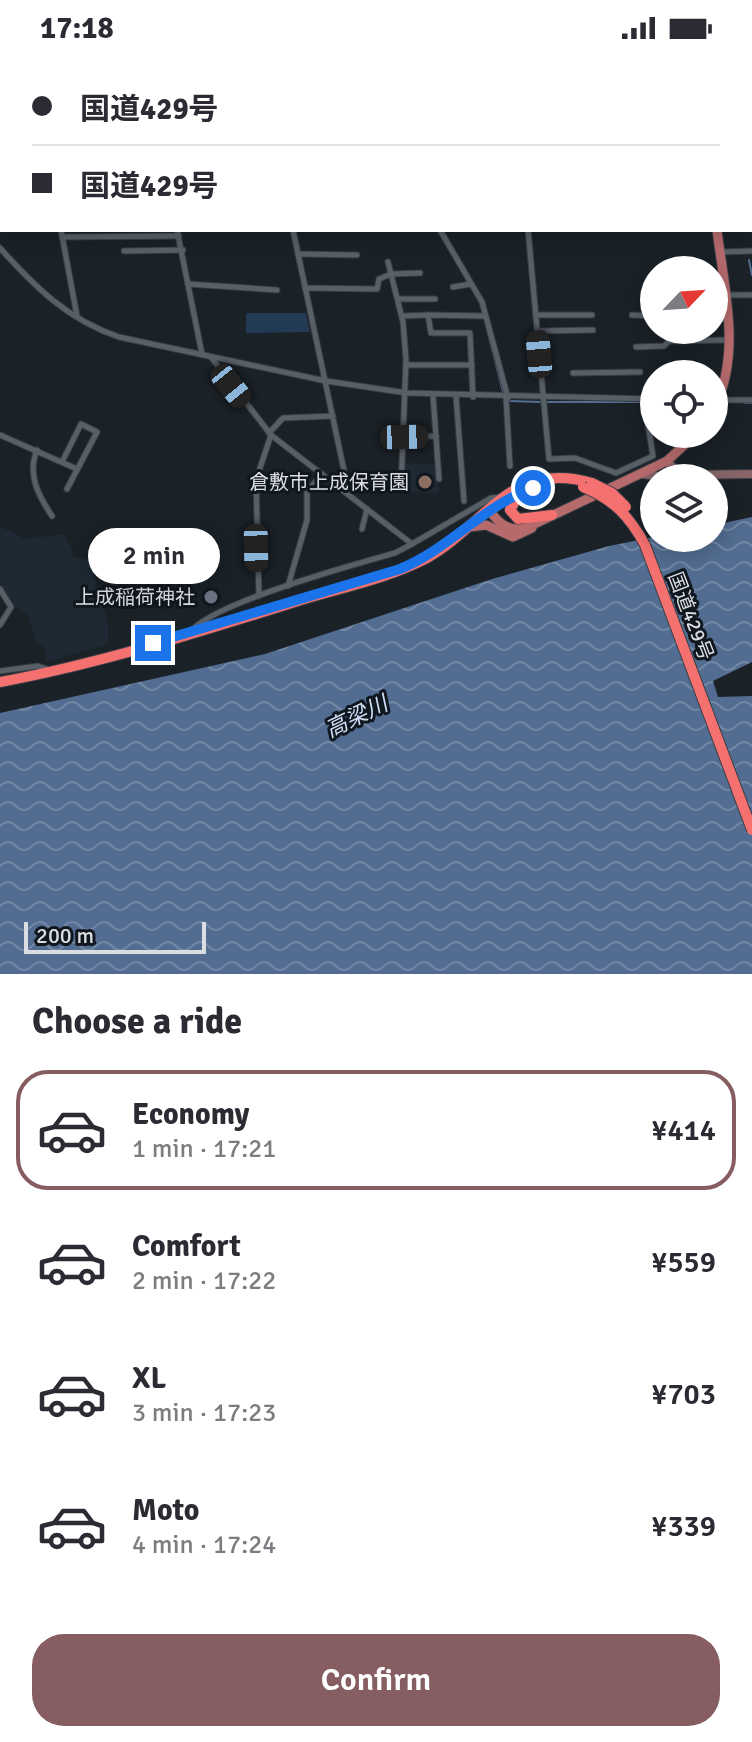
<!DOCTYPE html>
<html lang="en">
<head>
<meta charset="utf-8">
<style>
  :root { --surface:#fff; --page:#f2f2f3; --text:#2b2b33; --muted:#7c7c81; --line:#e1e1e2; --accent:#865d61 }
  body { margin:0; font-family:Signika,"Noto Sans JP",sans-serif; background:var(--page); color:var(--text); height:100vh; display:flex; flex-direction:column; font-size:30px; white-space:nowrap }
  * { box-sizing:border-box; margin:0 }
  p { font-size:26px; color:var(--muted) }
  .icon { flex:none; width:44px; height:44px; fill:none; stroke:currentColor; stroke-width:2; stroke-linecap:round; stroke-linejoin:round }
  .map { position:relative; height:918px; overflow:hidden }
  .panel { display:flex; flex-direction:column; background:var(--surface); flex:1 }
  .panel>* { flex:none }
  .guide { position:absolute; left:0px; top:0px; width:752px; height:176px; box-shadow:0 4px 20px #0003; display:grid; align-content:center; height:176px; padding:0 32px; background:var(--surface) }
  .needle { width:52px; rotate:65deg }
  .buttons { position:absolute; left:640px; top:200px; display:grid; gap:16px }
  .buttons a { display:grid; place-items:center; width:88px; height:88px; border-radius:50%; background:var(--surface); box-shadow:0 4px 20px #0003; font-size:40px }
  .scale { position:absolute; left:24px; bottom:20px; width:182px; box-sizing:border-box; padding-left:8px; border:4px solid #dadee3; border-top:0; font-size:22px; line-height:28px; white-space:nowrap; color:#dadee3; -webkit-text-stroke:6px #11171e; paint-order:stroke }
  .end { position:absolute; width:36px; height:36px; margin:-18px; border:10px solid #1a73e8; background:#fff; box-shadow:0 0 0 4px #fff }
  .from { border-radius:50% }
  .bubble { position:absolute; height:56px; border-radius:28px; background:var(--surface); box-shadow:0 4px 20px #0003; font-size:26px; font-weight:600; line-height:56px; text-align:center }
  .car { position:absolute; width:24px; height:48px; margin:-24px -12px; border-radius:10px; box-shadow:0 0 6px 2px #0007; background:linear-gradient(#222 24%,#8ab4d8 0 40%,#222 0 76%,#8ab4d8 0 86%,#222 0) }
  .guide b { display:flex; align-items:center; gap:28px; height:76px; font-size:30px }
  .guide b+b { border-top:2px solid var(--line) }
  .guide i { width:20px; height:20px; background:var(--text) }
  ul { padding:0; list-style:none }
  li { display:flex; align-items:center; gap:24px; height:120px; margin:0 16px 12px; padding:0 16px; border:4px solid transparent; border-radius:32px }
  li div { flex:1 }
  li b { display:block; font-size:30px }
  li em { font-style:normal; font-weight:600 }
  li.on { border-color:var(--accent) }
  li>.icon { width:72px; height:72px; stroke-width:1.5 }
  h2 { padding:0 32px; font-size:36px; line-height:96px }
  .action { display:flex; gap:16px; margin-top:auto; padding:16px 32px }
  .action a { flex:1; height:92px; border-radius:32px; background:var(--accent); color:#fff; font-size:32px; font-weight:600; line-height:92px; text-align:center }
  .status { display:flex; justify-content:space-between; align-items:center; height:56px; padding:0 40px; background:var(--surface); direction:ltr }
  .status svg { height:22px; fill:currentColor }
  .map>svg:first-child { display:block }
</style>
</head>
<body>
<div class="status"><b>17:18</b><svg viewBox="0 0 49 12"><path d="M0 12V9h3v3zM5 12V6h3v6zM10 12V3h3v9zM15 12V0h3v12zM26 1h20v11H26zM47 4h2v5h-2z"/></svg></div>
<div class="map">
<svg width="752" height="918" viewBox="0 0 752 918">
  <defs>
    <pattern id="water-waves" width="16" height="10" patternUnits="userSpaceOnUse" patternTransform="scale(2)"><rect width="16" height="10" fill="#526d91"/><path d="M0 5q4-4 8 0t8 0" fill="none" stroke="#7288a5"/></pattern>
  </defs>
  <rect width="100%" height="100%" fill="#1a2127"/>
  <g fill="#1e2934">
    <polygon points="404,407 437,408 439,437 404,436"/>
    <polygon points="0,470 25,483 65,478 74,501 89,503 108,566 108,588 46,606 44,591 37,587 27,559 14,551 0,528"/>
  </g>
  <polygon fill="#223a53" points="246,257 306,257 310,276 246,277"/>
  <polygon fill="url(#water-waves)" points="752,461 752,606 713,625 718,641 752,640 752,918 0,918 0,657 265,598 492,523 609,490 654,481 714,482 714,469"/>
  <g fill="none" stroke-linecap="round" stroke-linejoin="round">
    <g stroke="#526d91" stroke-width="2">
      <polyline points="749,204 752,219"/>
      <polyline points="482,253 503,336"/>
      <polyline points="509,345 541,346"/>
      <polyline points="547,346 654,346"/>
      <polyline points="745,347 752,347"/>
    </g>
    <g stroke="#393d43" stroke-width="7">
      <g id="street">
        <polyline points="23,0 24,2"/>
        <polyline points="137,0 137,2"/>
        <polyline points="145,0 147,2"/>
        <polyline points="255,0 255,2"/>
        <polyline points="750,50 752,50"/>
        <polyline points="0,107 2,107"/>
        <polyline points="0,136 2,136"/>
        <polyline points="61,174 77,260"/>
        <polyline points="177,174 202,298"/>
        <polyline points="293,174 349,438"/>
        <polyline points="440,174 482,246 508,342"/>
        <polyline points="528,174 549,403 575,402 616,417 653,400 644,343"/>
        <polyline points="62,181 179,180"/>
        <path d="M 0,192 C 35,231 68,264 119,281 L 326,325 L 407,337 L 654,343"/>
        <polyline points="124,195 183,194"/>
        <polyline points="720,196 752,195"/>
        <polyline points="298,198 357,199"/>
        <polyline points="388,206 403,266 406,304 401,433"/>
        <polyline points="188,228 277,234"/>
        <polyline points="453,231 471,228"/>
        <polyline points="305,232 377,233 379,223 391,218 420,217"/>
        <polyline points="725,239 752,239"/>
        <polyline points="398,243 435,243"/>
        <polyline points="536,259 592,259"/>
        <polyline points="632,259 654,260"/>
        <polyline points="402,260 428,259"/>
        <polyline points="714,263 727,263"/>
        <polyline points="538,275 593,274"/>
        <polyline points="636,291 664,290 669,285 729,284"/>
        <polyline points="211,301 271,379 412,488 491,442 501,441"/>
        <polyline points="406,309 472,309"/>
        <polyline points="573,317 640,316"/>
        <polyline points="433,339 439,423"/>
        <polyline points="456,340 464,445"/>
        <polyline points="473,341 470,277 431,277 428,259 485,260"/>
        <polyline points="506,342 510,410"/>
        <polyline points="717,344 752,344"/>
        <polyline points="269,377 283,362 333,360"/>
        <polyline points="0,379 77,413"/>
        <polyline points="404,381 436,380"/>
        <path d="M 37,394 C 27,418 38,439 52,460"/>
        <polyline points="62,406 81,368 97,376 67,433"/>
        <polyline points="362,473 367,453"/>
        <polyline points="288,530 307,464 307,436 322,418"/>
        <polyline points="0,533 11,551 0,569"/>
        <polyline points="259,540 256,424 271,379"/>
        <path d="M 190,577 C 208,548 356,508 395,497 L 412,488"/>
        <polyline points="0,615 38,610 50,614"/>
      </g>
    </g>
    <g stroke="#393d43" stroke-width="10">
      <g id="secondary">
        <polyline points="667,405 677,416 684,419 752,418"/>
        <polyline points="641,418 675,422"/>
      </g>
    </g>
    <g stroke="#393d43" stroke-width="11">
      <g id="primary">
        <polyline points="699,0 699,2"/>
        <path d="M 714,353 C 742,297 724,233 717,174"/>
        <path d="M 489,454 C 499,468 509,476 526,472 L 667,405 L 696,378"/>
        <polyline points="469,471 486,469 513,481 532,472"/>
      </g>
    </g>
    <g stroke="#393d43" stroke-width="12">
      <g id="highway">
        <polyline points="546,429 518,440 510,454 518,463 552,459"/>
        <path d="M 0,626 C 103,607 205,574 304,543 C 344,531 388,522 425,503 C 487,469 509,403 592,427"/>
      </g>
    </g>
    <use href="#street" stroke="#575f67" stroke-width="5"/>
    <use href="#secondary" stroke="#86646a" stroke-width="8"/>
    <use href="#primary" stroke="#b66a6c" stroke-width="9"/>
    <use href="#highway" stroke="#f57170" stroke-width="10"/>
    <g stroke="#393d43" stroke-width="12" stroke-linecap="butt">
      <g id="highway-bridge">
        <polyline points="592,427 612,437 626,451"/>
        <path d="M 583,431 C 613,443 630,461 645,489 L 752,774"/>
      </g>
    </g>
    <use href="#highway-bridge" stroke="#f57170" stroke-width="10"/>
  </g>
  <g fill="none" stroke-linecap="round" stroke-linejoin="round">
    <path stroke="#1a73e8" stroke-width="10" d="M 153,587 L 400,513 C 449,493 483,450 533,432"/>
  </g>
  <circle fill="#8d6e63" stroke="#11171e" stroke-width="3" cx="425" cy="426" r="8"/>
  <circle fill="#6b7280" stroke="#11171e" stroke-width="3" cx="211" cy="541" r="8"/>
  <g text-anchor="middle" stroke-width="6" stroke-linejoin="round" paint-order="stroke">
    <g font-size="20" fill="#dadee3" stroke="#11171e" text-anchor="end">
      <text x="409" y="433">倉敷市上成保育園</text>
      <text x="195" y="548">上成稲荷神社</text>
    </g>
    <g font-size="20" fill="#dadee3" stroke="#11171e">
      <text transform="translate(691 560) rotate(69)" y="7">国道429号</text>
    </g>
    <g font-size="22" font-style="italic" fill="#cee0f8" stroke="#11171e">
      <text transform="translate(356 660) rotate(-26)" y="8">高梁川</text>
    </g>
  </g>
</svg>
<div class="buttons">
<a><svg class="needle" viewBox="-14 -14 28 28"><path d="M0-13l5 13h-10z" fill="#e53935"/><path d="M0 13l5-13h-10z" fill="#7c7c81"/></svg></a>
<a><svg class="icon" aria-label="locate" viewBox="0 0 24 24"><circle cx="12" cy="12" r="6"/><path d="M12 2v4M12 18v4M2 12h4M18 12h4"/></svg></a>
<a><svg class="icon" aria-label="layers" viewBox="0 0 24 24"><path d="M12 4l9 5-9 5-9-5zM3 14l9 5 9-5"/></svg></a>
</div>
<div class="scale">200 m</div>
<i class="end from" style="left:533px;top:432px"></i>
<i class="end" style="left:153px;top:587px"></i>
<div class="bubble" style="left:88px;top:472px;width:132px">2 min</div>
<i class="car" style="left:539px;top:298px;rotate:355deg"></i>
<i class="car" style="left:231px;top:330px;rotate:141deg"></i>
<i class="car" style="left:404px;top:381px;rotate:89deg"></i>
<i class="car" style="left:256px;top:492px;rotate:179deg"></i>
<div class="guide">
<b><i class="from"></i>国道429号</b>
<b><i></i>国道429号</b>
</div>
</div>
<section class="panel">
<h2>Choose a ride</h2>
<ul>
<li class="on"><svg class="icon" aria-label="car" viewBox="0 0 24 24"><path d="M5 17H2v-5l4-1 3-4h7l3 4 3 1v5h-3M9 17h6M6 11h13"/><circle cx="7" cy="17" r="2"/><circle cx="17" cy="17" r="2"/></svg><div><b>Economy</b><p>1 min · 17:21</p></div><em>¥414</em></li>
<li><svg class="icon" aria-label="car" viewBox="0 0 24 24"><path d="M5 17H2v-5l4-1 3-4h7l3 4 3 1v5h-3M9 17h6M6 11h13"/><circle cx="7" cy="17" r="2"/><circle cx="17" cy="17" r="2"/></svg><div><b>Comfort</b><p>2 min · 17:22</p></div><em>¥559</em></li>
<li><svg class="icon" aria-label="car" viewBox="0 0 24 24"><path d="M5 17H2v-5l4-1 3-4h7l3 4 3 1v5h-3M9 17h6M6 11h13"/><circle cx="7" cy="17" r="2"/><circle cx="17" cy="17" r="2"/></svg><div><b>XL</b><p>3 min · 17:23</p></div><em>¥703</em></li>
<li><svg class="icon" aria-label="car" viewBox="0 0 24 24"><path d="M5 17H2v-5l4-1 3-4h7l3 4 3 1v5h-3M9 17h6M6 11h13"/><circle cx="7" cy="17" r="2"/><circle cx="17" cy="17" r="2"/></svg><div><b>Moto</b><p>4 min · 17:24</p></div><em>¥339</em></li>
</ul>
<div class="action"><a>Confirm</a></div>
</section>
</body>
</html>
